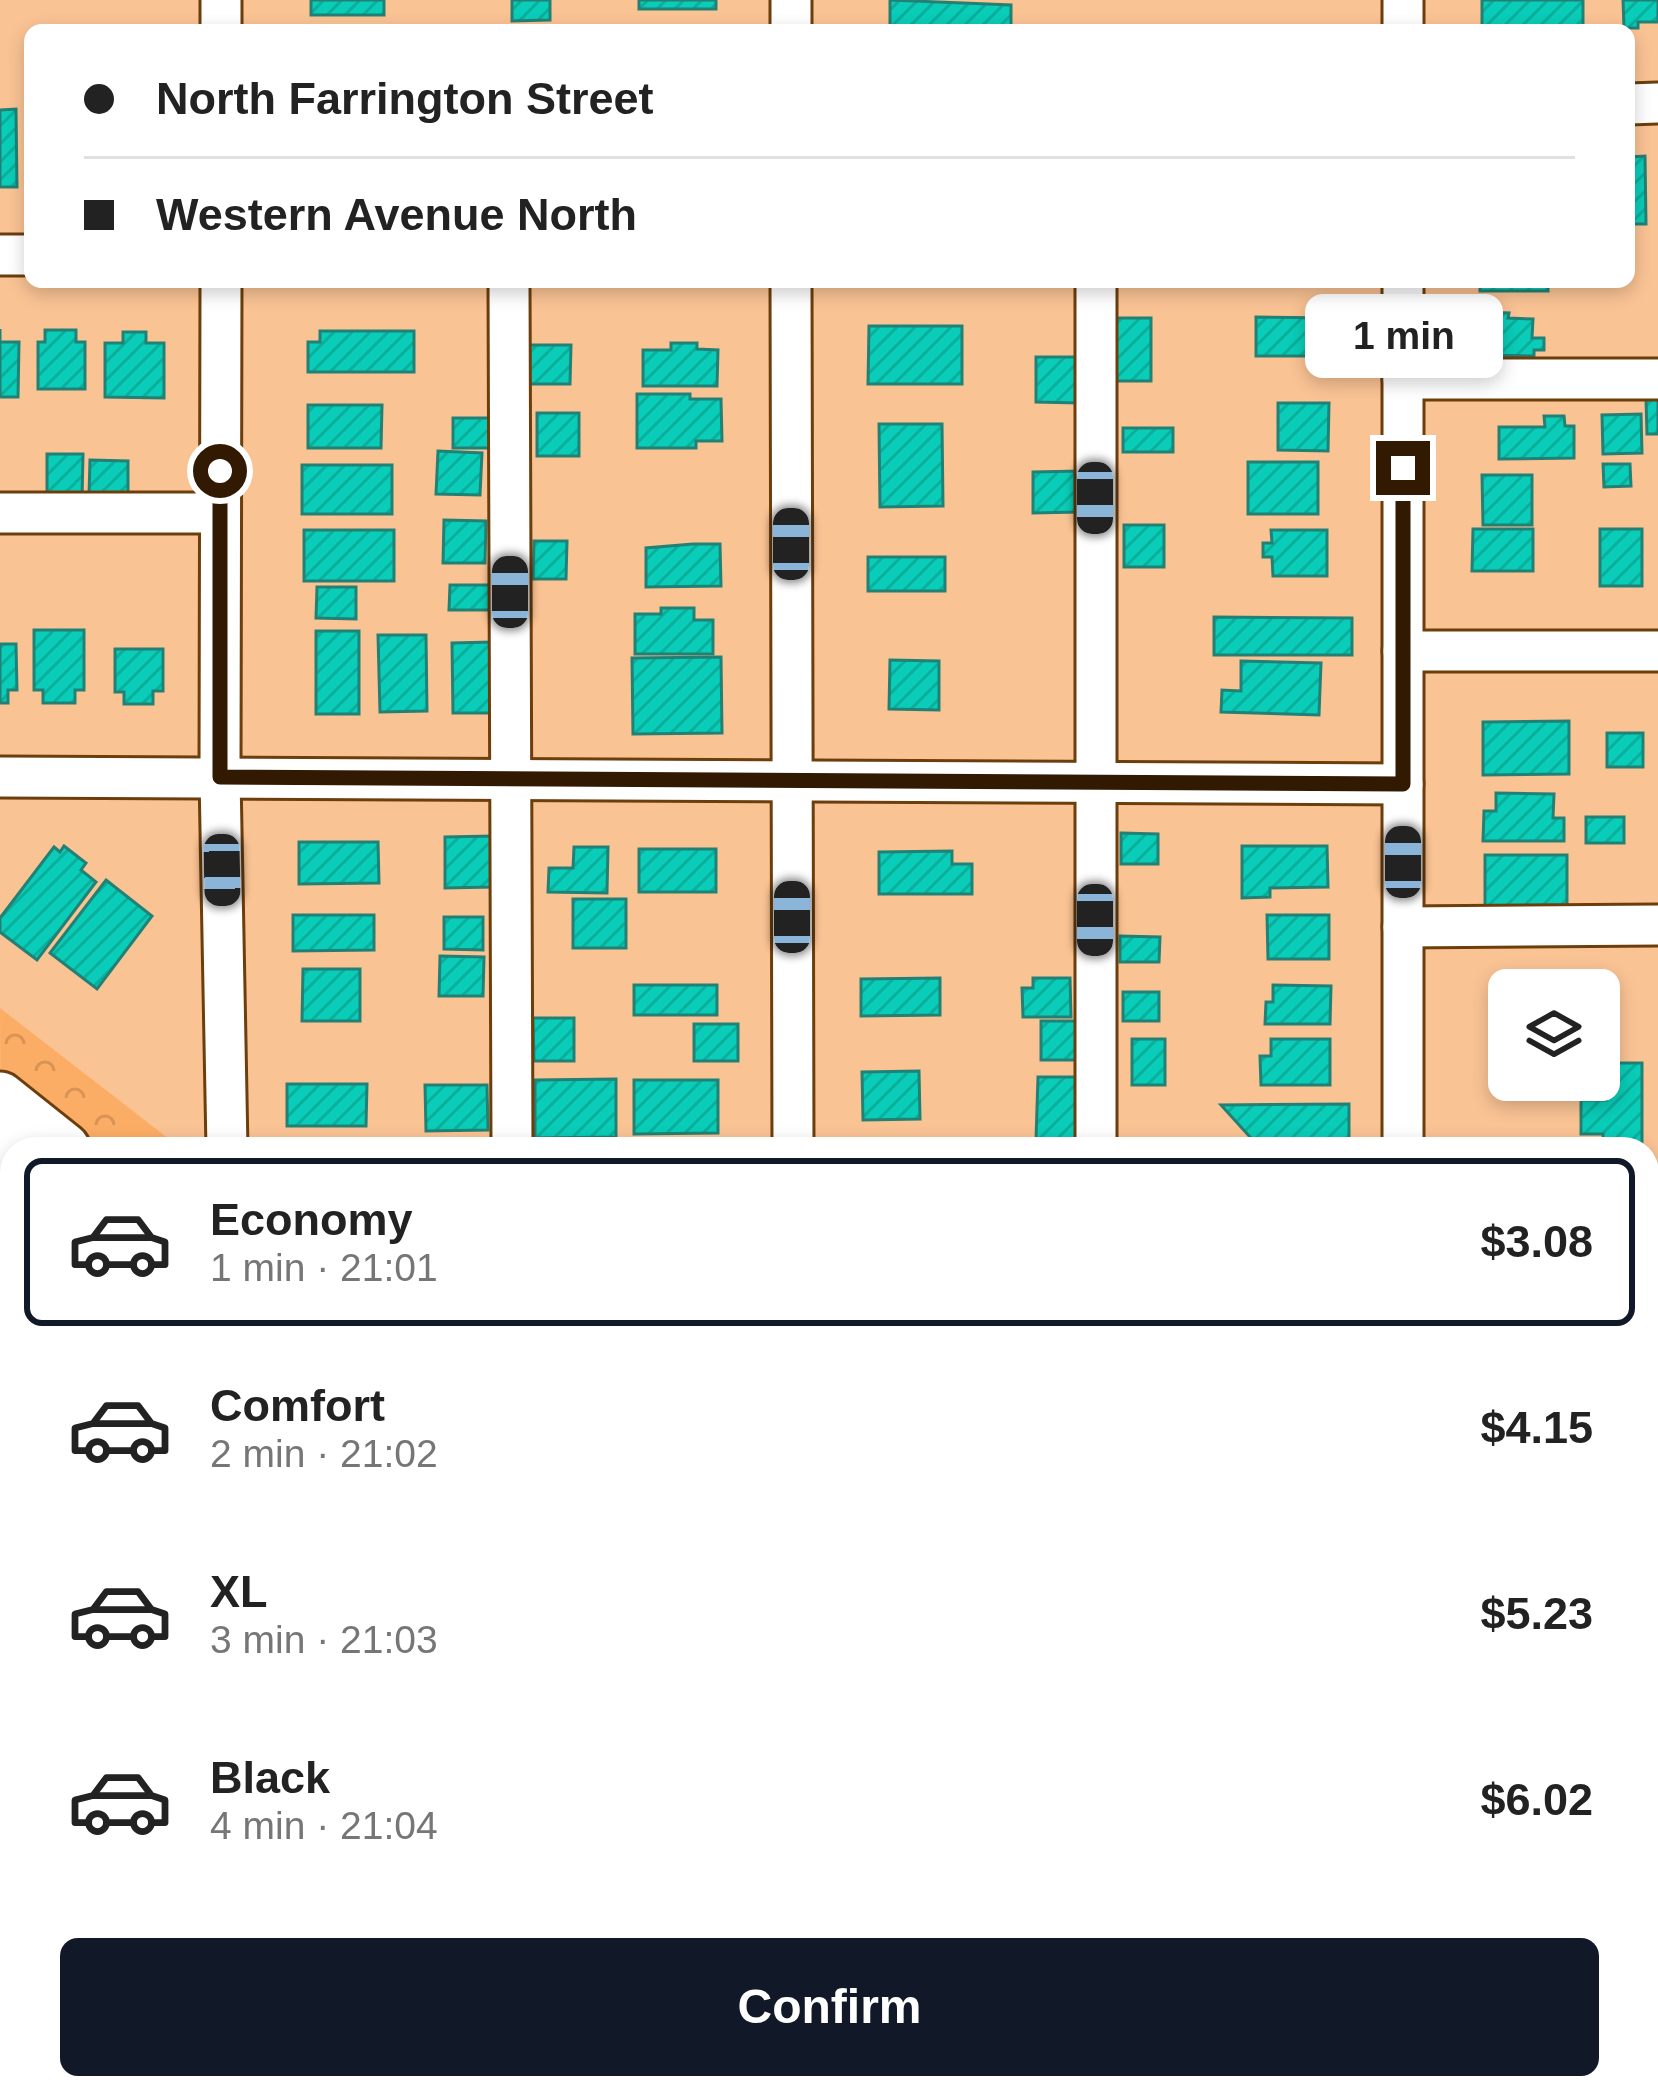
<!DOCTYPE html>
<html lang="en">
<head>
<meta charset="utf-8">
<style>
  :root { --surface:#fff; --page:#f2f2f2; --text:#222; --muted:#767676; --line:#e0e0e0; --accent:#111827 }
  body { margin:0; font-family:Arial,sans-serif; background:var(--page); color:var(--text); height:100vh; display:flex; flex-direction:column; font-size:45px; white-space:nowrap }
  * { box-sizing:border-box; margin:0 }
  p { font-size:39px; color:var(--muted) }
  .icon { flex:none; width:66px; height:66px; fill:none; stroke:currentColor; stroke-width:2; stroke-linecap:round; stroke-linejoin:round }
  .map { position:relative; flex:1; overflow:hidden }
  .side { position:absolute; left:0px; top:1137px; width:1659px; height:963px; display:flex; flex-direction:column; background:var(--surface); border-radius:36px 36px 0 0; box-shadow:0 6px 18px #0003 }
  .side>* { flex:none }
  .top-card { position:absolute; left:24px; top:24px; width:1611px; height:264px; border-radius:18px; box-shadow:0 6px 18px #0003; display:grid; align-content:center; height:264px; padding:0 60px; background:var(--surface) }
  .buttons { position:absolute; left:1488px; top:969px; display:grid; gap:24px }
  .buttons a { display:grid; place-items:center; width:132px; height:132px; border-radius:18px; background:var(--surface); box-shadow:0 6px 18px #0003; font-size:60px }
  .end { position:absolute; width:54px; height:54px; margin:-27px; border:15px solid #321901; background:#fff; box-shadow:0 0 0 6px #fff }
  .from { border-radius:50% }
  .bubble { position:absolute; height:84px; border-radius:18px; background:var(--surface); box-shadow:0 6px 18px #0003; font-size:39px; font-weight:600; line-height:84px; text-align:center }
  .car { position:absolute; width:36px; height:72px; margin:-36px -18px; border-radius:15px; box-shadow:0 0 9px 3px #0007; background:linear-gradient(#222 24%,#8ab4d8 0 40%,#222 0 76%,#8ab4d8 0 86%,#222 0) }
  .top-card b { display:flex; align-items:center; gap:42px; height:114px; font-size:45px }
  .top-card b+b { border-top:3px solid var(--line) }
  .top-card i { width:30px; height:30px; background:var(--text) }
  ul { padding:21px 0 0; list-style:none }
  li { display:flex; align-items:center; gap:36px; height:168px; margin:0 24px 18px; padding:0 36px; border:6px solid transparent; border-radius:18px }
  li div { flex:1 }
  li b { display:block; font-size:45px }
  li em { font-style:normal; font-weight:600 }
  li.on { border-color:var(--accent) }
  li>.icon { width:108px; height:108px; stroke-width:1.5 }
  .action { display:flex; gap:24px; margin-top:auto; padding:24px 60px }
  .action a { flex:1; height:138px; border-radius:18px; background:var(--accent); color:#fff; font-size:48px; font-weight:600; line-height:138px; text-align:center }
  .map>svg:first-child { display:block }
</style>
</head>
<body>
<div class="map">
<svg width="1658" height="2099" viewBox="0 0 1658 2099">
  <defs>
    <pattern id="park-crowns" width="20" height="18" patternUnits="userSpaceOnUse" patternTransform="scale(3)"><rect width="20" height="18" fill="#fcad65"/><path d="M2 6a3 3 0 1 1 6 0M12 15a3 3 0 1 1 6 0" fill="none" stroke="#d89456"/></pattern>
    <pattern id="building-hatch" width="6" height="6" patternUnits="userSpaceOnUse" patternTransform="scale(3)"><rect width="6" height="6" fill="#09cdb8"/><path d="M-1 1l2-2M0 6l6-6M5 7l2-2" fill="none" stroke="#0aaf9c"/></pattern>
  </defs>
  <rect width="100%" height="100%" fill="#fac394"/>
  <g fill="url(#park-crowns)">
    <polygon points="0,1008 182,1149 12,1149 12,1198 1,1190"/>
    <polygon points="1164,2088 1405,2088 1420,2099 1178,2099"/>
  </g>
  <g fill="url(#building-hatch)" stroke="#228174" stroke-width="3">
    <rect x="311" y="0" width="73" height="15"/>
    <polygon points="512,0 550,0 550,20 512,21"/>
    <rect x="639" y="0" width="77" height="9"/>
    <polygon points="890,0 1011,5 1011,30 890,30"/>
    <rect x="1482" y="0" width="101" height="30"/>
    <polygon points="1623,0 1658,0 1658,22 1638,22 1638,28 1624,28"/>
    <polygon points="16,109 17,187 0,187 0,110"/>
    <polygon points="1645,156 1646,224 1629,224 1629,157"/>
    <rect x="1480" y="282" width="68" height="9"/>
    <polygon points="1480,312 1509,313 1508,318 1533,319 1532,338 1544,338 1544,350 1534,350 1534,356 1479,355"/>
    <polygon points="1256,317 1335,318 1334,356 1256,356"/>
    <rect x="1115" y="318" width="36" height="63"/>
    <polygon points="869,326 962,326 962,384 868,384"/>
    <polygon points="0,329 0,342 19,342 18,397 0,397"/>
    <polygon points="45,330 76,330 76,342 85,342 85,389 38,389 38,342 45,342"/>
    <polygon points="320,331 414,331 414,372 308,372 308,342 320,342"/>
    <polygon points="123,332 146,332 146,343 164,343 164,398 105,397 105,343 123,343"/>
    <polygon points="671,343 697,343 697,349 718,350 717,386 643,386 643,350 671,350"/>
    <polygon points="528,345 571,345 570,384 527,384"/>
    <polygon points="1036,357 1078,357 1078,403 1036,402"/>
    <polygon points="637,394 690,394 690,399 721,399 722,441 696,441 696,448 637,448"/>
    <polygon points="1646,399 1658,399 1658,434 1647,434"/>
    <polygon points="1278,403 1329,403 1328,451 1278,450"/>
    <polygon points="308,405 382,405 381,448 308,448"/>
    <rect x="537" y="413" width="42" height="43"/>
    <polygon points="1641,414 1642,453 1603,454 1602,415"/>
    <polygon points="1544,416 1564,416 1565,426 1574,426 1574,458 1499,459 1499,427 1545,427"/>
    <rect x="453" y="418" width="39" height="30"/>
    <polygon points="879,424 942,424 943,506 880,507"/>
    <rect x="1123" y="428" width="50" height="24"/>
    <polygon points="438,451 482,453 480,495 436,494"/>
    <polygon points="47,454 83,454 82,500 47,499"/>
    <polygon points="90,460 128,461 128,495 89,495"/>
    <rect x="1248" y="462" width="70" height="52"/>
    <polygon points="1603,464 1630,464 1631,486 1604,487"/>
    <rect x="302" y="465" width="90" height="49"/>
    <polygon points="1079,471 1080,512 1033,513 1033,472"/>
    <polygon points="1482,475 1532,475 1532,525 1483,525"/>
    <polygon points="444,520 486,521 485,563 443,563"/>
    <rect x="1124" y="525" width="40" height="42"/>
    <polygon points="1473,529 1533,529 1533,571 1472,571"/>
    <rect x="1600" y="529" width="42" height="57"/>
    <rect x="304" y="530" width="90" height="51"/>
    <polygon points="1271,530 1327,530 1327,576 1273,576 1272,557 1263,557 1263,543 1272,543"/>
    <polygon points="534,541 567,541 566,579 533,579"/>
    <polygon points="693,544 720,544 721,586 646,587 646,548"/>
    <rect x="868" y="557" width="77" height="34"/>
    <polygon points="450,585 490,585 490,610 449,610"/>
    <polygon points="317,587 356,587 356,619 316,618"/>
    <polygon points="661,608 694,608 694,620 713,620 713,654 635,654 635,614 661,614"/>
    <polygon points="1214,617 1352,618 1352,655 1214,655"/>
    <polygon points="34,630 84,630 84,690 75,690 75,703 43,703 43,690 34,690"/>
    <rect x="316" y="631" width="43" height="83"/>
    <polygon points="378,635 426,635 427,711 380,712"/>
    <polygon points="492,642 493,713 453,713 452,643"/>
    <polygon points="0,644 16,644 17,690 8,690 8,703 0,703"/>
    <polygon points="115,649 163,649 163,691 153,691 153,704 124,704 124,692 115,692"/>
    <polygon points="721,657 722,733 633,734 632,658"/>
    <polygon points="890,660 939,661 939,710 889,709"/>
    <polygon points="1241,661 1321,663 1319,715 1221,712 1222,690 1241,691"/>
    <polygon points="1569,721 1569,774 1483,775 1483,722"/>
    <rect x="1607" y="733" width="36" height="34"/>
    <polygon points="1496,793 1554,794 1553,818 1564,818 1564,841 1483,841 1484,811 1496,811"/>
    <rect x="1586" y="817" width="38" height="26"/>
    <polygon points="1121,833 1158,834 1158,864 1121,864"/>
    <polygon points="492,836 492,887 445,888 445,837"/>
    <polygon points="299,842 378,842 379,883 299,884"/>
    <polygon points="64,846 86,863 81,870 96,882 37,960 0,932 0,918 54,847 60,852"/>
    <polygon points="1242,846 1327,846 1328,887 1270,888 1270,897 1242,898"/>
    <polygon points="574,847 608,847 607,893 548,892 549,868 573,868"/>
    <rect x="639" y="849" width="77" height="43"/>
    <polygon points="952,851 952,864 972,864 972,894 879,894 879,852"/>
    <rect x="1485" y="855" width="82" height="59"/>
    <polygon points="106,880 152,916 97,989 50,953"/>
    <rect x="573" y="899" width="53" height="49"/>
    <polygon points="293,915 374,915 374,950 293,951"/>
    <polygon points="1267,915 1329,915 1329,959 1268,959"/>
    <polygon points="444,917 483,917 483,950 444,949"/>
    <polygon points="1120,936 1160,937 1159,962 1120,962"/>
    <polygon points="440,956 484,957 483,996 439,996"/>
    <polygon points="303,969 360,969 360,1021 302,1021"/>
    <polygon points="940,978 940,1015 861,1016 861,979"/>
    <polygon points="1033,978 1070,978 1071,1017 1023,1017 1022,988 1033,988"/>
    <rect x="634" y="985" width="83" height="30"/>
    <polygon points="1273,985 1331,986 1330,1024 1265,1024 1266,1002 1273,1002"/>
    <rect x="1123" y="992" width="36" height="29"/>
    <polygon points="533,1018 574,1018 574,1061 534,1061"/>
    <rect x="1041" y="1021" width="36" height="39"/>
    <rect x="694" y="1024" width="44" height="37"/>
    <rect x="1132" y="1039" width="33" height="46"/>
    <polygon points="1271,1039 1330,1039 1330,1085 1261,1085 1260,1056 1271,1056"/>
    <polygon points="1606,1063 1642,1063 1642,1144 1603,1144 1603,1134 1581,1134 1581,1100 1606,1100"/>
    <polygon points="919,1071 920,1119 863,1120 862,1072"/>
    <polygon points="1038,1077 1083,1077 1082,1141 1036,1140"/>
    <polygon points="616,1079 616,1137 535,1138 535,1080"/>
    <polygon points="634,1080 718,1080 718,1133 634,1134"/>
    <polygon points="287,1084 367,1084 366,1126 287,1126"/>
    <polygon points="425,1085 487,1085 488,1130 426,1131"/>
    <polygon points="1349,1104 1349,1147 1260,1148 1221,1105"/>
    <polygon points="1647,1510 1652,1510 1652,1552 1658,1552 1658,1735 1647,1735"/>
    <polygon points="0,1748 12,1758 12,1929 0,1919"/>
    <polygon points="975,2088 1061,2088 1052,2099 966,2099"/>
  </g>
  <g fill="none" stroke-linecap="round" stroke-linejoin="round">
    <g stroke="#6c3e0c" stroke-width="45">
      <g id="minor">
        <polyline points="1403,0 1403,30"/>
        <polyline points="221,30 221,0"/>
        <polyline points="791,30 791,0"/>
        <polyline points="1629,104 1658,103"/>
        <polyline points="0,255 30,255"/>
        <polyline points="221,282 220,777 227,1149"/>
        <polyline points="509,282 512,1149"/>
        <polyline points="791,282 793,1149"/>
        <polyline points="1096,282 1096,1149"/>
        <polyline points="1403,282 1403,1149"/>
        <polyline points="1403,379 1658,379"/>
        <polyline points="0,513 220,513"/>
        <polyline points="1403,651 1658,651"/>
        <polyline points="0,777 1403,784"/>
        <polyline points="1403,927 1658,925"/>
        <polyline points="0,1155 24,1117"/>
        <polyline points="1647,1796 1658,1796"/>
        <polyline points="1404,2088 1404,2099"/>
      </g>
    </g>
    <g stroke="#6c3e0c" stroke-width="57">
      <g id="major">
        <polyline points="0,1098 64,1149"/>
        <polyline points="1647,1207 1658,1207"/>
        <polyline points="1279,2088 1294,2099"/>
      </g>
    </g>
    <use href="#minor" stroke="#fff" stroke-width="39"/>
    <use href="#major" stroke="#fff" stroke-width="51"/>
  </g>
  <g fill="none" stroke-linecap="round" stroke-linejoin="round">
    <polyline stroke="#321901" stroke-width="15" points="220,471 220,777 1403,784 1403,468"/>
  </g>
</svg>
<div class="buttons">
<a><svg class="icon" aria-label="layers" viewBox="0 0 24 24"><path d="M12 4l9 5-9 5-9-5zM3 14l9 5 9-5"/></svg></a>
</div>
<i class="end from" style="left:220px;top:471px"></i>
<i class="end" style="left:1403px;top:468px"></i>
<div class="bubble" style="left:1305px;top:294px;width:198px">1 min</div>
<i class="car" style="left:1095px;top:498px;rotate:180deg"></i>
<i class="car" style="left:791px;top:544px;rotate:0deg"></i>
<i class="car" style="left:510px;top:592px;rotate:0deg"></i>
<i class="car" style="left:1403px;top:862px;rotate:0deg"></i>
<i class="car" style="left:222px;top:870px;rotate:179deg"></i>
<i class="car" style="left:792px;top:917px;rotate:0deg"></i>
<i class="car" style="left:1095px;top:920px;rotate:180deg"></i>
<div class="top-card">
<b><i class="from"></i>North Farrington Street</b>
<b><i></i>Western Avenue North</b>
</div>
<section class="side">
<ul>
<li class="on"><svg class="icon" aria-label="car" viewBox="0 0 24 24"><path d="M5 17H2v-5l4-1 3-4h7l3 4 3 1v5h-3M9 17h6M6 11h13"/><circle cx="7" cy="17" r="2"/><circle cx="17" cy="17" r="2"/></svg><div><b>Economy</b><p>1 min · 21:01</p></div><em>$3.08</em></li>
<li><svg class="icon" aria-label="car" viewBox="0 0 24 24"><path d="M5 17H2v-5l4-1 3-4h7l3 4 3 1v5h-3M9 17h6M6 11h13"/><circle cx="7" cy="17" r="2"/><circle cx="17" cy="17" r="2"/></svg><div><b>Comfort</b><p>2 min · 21:02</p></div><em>$4.15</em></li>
<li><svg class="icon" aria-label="car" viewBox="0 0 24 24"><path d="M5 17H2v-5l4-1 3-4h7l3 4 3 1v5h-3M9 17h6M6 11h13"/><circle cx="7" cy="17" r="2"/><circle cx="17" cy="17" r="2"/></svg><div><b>XL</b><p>3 min · 21:03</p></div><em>$5.23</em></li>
<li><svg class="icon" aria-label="car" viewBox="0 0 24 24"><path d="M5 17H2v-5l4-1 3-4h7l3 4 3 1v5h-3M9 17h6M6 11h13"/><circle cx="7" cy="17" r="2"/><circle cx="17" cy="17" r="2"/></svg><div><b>Black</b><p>4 min · 21:04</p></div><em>$6.02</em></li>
</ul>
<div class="action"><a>Confirm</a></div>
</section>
</div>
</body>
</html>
